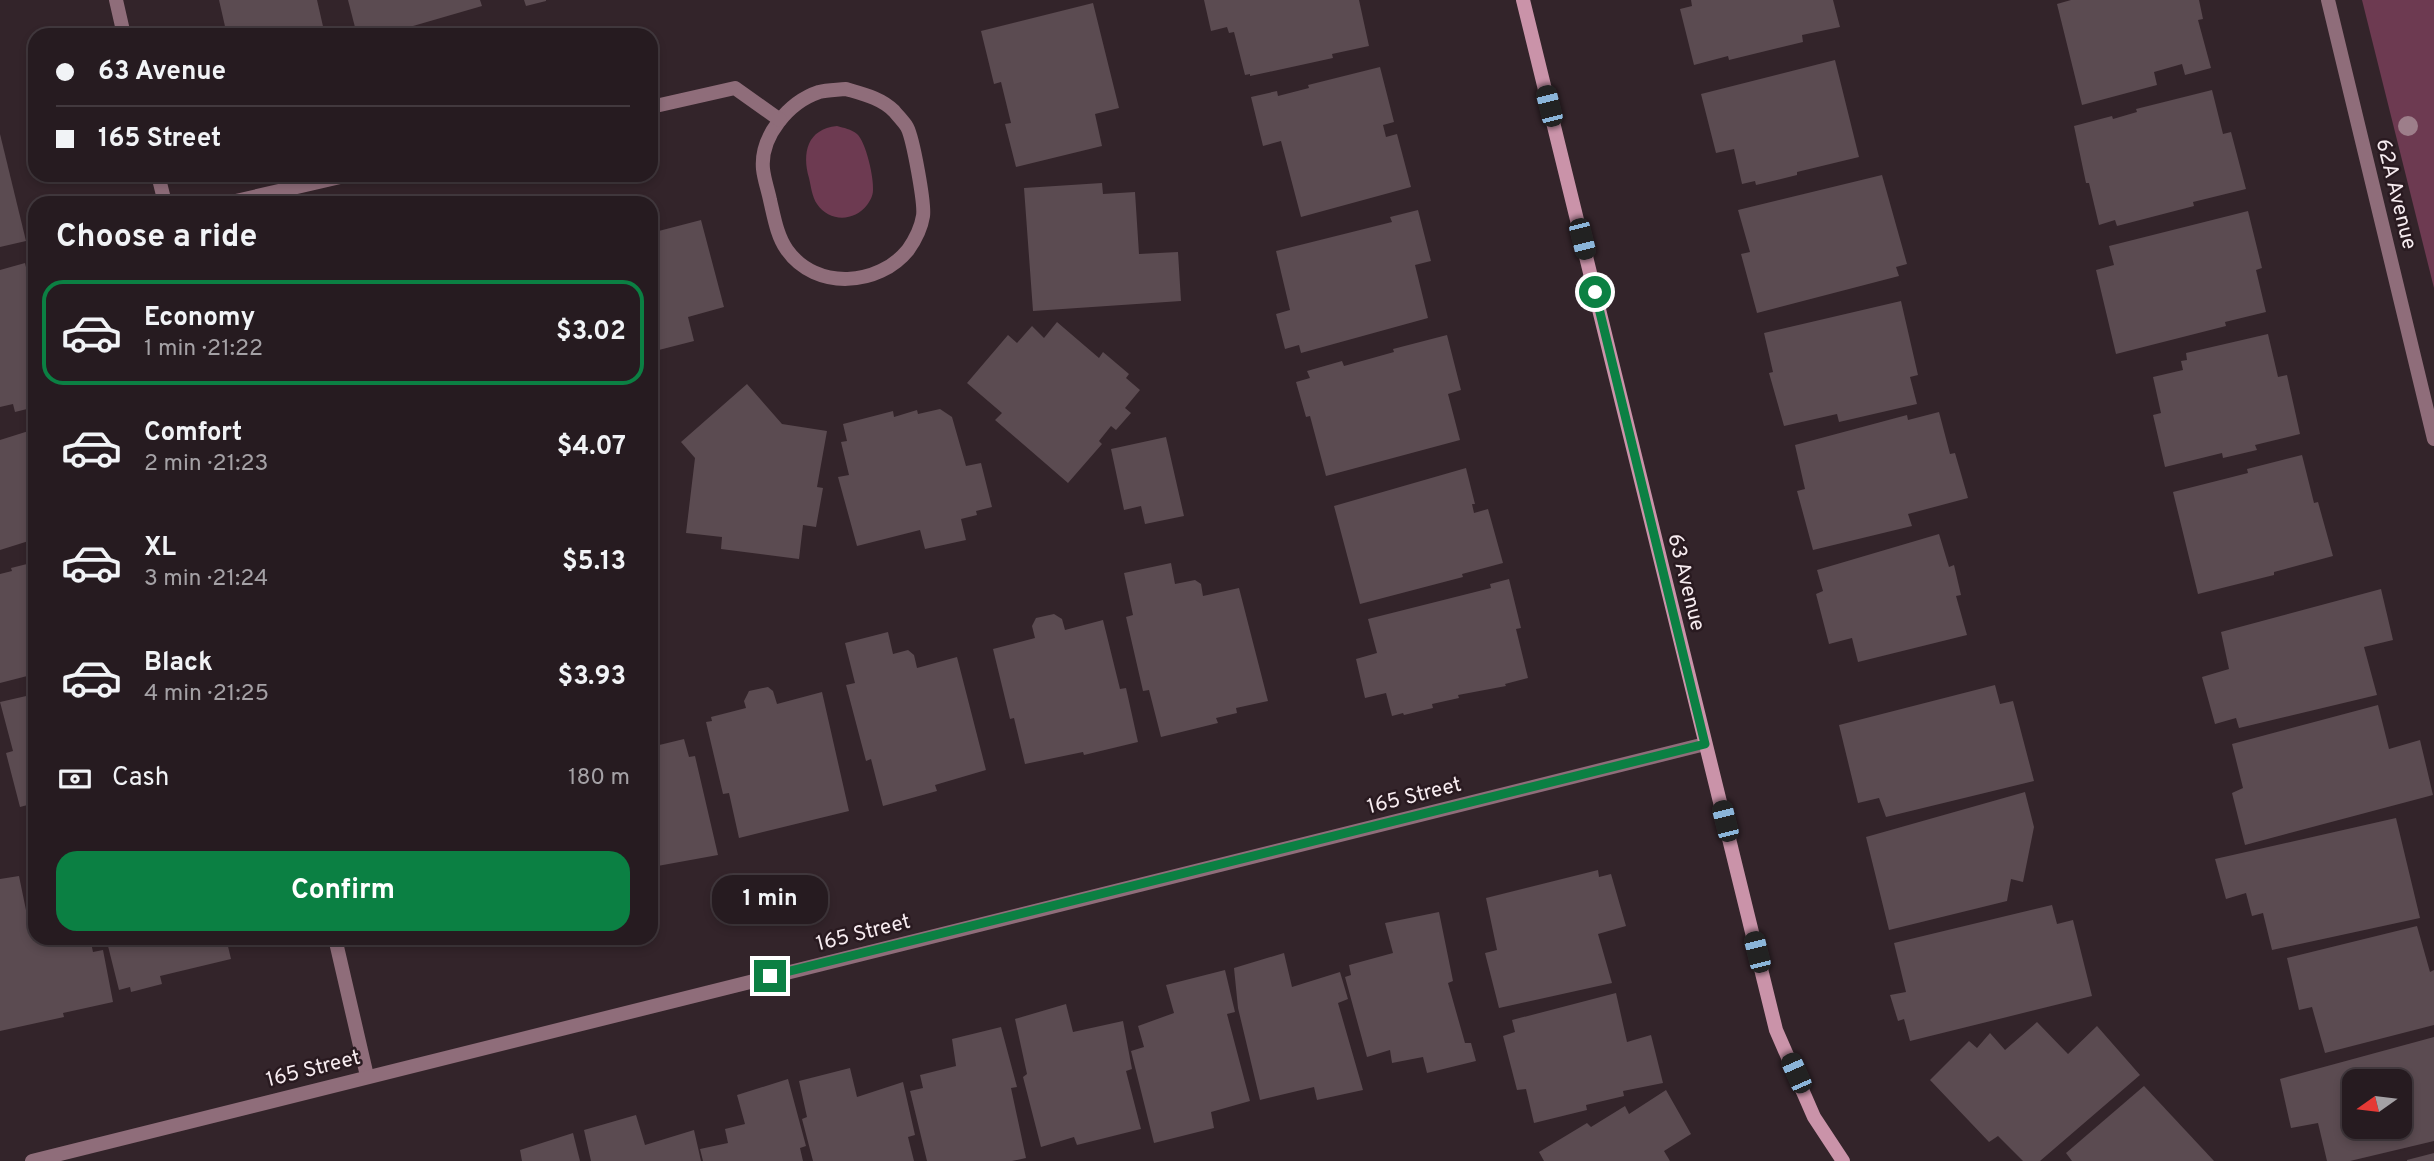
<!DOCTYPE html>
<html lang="en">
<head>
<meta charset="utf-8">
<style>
  :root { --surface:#261b20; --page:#32282d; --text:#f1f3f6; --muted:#a4a1a5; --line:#42393e; --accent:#0b8043 }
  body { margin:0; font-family:Overpass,sans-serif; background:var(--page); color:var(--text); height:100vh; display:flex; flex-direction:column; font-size:26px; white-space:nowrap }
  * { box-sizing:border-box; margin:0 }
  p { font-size:23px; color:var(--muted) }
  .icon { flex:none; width:38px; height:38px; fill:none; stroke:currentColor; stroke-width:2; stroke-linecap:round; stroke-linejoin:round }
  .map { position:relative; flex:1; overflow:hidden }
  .drawer { position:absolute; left:28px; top:196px; width:630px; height:749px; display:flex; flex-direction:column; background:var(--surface); border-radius:21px; box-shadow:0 4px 10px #0003,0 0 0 2px var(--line) }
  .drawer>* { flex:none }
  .guide { position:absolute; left:28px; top:28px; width:630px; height:154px; border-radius:21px; box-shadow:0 4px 10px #0003,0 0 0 2px var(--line); display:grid; align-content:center; height:154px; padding:0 28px; background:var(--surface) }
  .needle { width:46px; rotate:256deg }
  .fabs { position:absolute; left:2342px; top:1069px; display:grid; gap:14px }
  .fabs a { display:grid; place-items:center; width:70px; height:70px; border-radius:14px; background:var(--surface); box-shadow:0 4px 10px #0003,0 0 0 2px var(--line); font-size:35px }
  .end { position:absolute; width:32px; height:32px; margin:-16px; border:9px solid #0b8043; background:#fff; box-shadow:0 0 0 4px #fff }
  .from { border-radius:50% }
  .bubble { position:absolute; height:49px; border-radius:21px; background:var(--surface); box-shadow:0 4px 10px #0003,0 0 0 2px var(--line); font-size:23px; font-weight:700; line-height:49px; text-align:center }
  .car { position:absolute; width:21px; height:42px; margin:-21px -10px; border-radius:9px; box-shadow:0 0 5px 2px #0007; background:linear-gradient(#222 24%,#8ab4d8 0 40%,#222 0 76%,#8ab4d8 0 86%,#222 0) }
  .guide b { display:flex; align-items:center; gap:24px; height:66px; font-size:26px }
  .guide b+b { border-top:2px solid var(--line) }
  .guide i { width:18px; height:18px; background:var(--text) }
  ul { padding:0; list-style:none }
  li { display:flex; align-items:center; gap:21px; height:105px; margin:0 14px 10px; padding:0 14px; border:4px solid transparent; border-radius:21px }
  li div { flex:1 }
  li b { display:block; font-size:26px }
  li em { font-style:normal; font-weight:700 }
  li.active { border-color:var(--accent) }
  li>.icon { width:63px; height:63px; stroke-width:1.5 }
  h2 { padding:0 28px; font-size:32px; line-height:84px }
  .pay { display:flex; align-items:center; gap:18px; height:77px; padding:0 28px; font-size:26px }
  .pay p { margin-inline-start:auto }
  .button { display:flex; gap:14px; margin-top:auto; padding:14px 28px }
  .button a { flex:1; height:80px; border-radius:21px; background:var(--accent); color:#fff; font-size:28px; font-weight:700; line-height:80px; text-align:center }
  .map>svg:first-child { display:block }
</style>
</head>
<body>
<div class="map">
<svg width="2434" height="1161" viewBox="0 0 2434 1161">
  <rect width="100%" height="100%" fill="#33242a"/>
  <g fill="#6d3a51">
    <polygon points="2362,0 2434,0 2434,288"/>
    <path d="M 837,126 C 844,128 851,129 857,134 C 866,142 874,178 873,190 C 873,196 870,201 867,205 C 854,222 829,222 817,204 C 812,197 811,186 809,178 C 802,153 807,129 837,126 Z"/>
  </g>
  <g fill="#5b4b51" fill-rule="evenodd">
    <polygon points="219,0 317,0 325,35 227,35"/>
    <polygon points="348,0 480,0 482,6 382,35 357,35"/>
    <polygon points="524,0 546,0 546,1 526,6"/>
    <polygon points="1204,0 1359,0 1369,46 1332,54 1333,58 1250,76 1250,74 1245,75 1234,32 1229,33 1227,27 1211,31"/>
    <polygon points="1691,0 1833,0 1840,27 1802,35 1803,42 1729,60 1728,56 1694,65 1680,9 1692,6"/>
    <polygon points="2071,0 2199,0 2203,19 2198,20 2211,68 2185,75 2182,64 2154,72 2157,85 2082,105 2057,4"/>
    <polygon points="1093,3 1119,108 1095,114 1102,146 1016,167 1005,124 1011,123 1001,82 994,84 981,31"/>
    <polygon points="1835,60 1859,157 1797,172 1797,175 1756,185 1755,181 1742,184 1734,149 1716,153 1701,94"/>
    <polygon points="1380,67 1394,122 1383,125 1386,137 1397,134 1411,187 1301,217 1281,141 1263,146 1251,97 1277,91 1278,96 1309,88 1308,85"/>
    <polygon points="2212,90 2223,134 2231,132 2246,189 2193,202 2194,206 2117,226 2115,220 2099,225 2089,183 2086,183 2074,126 2112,116 2113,119 2137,112 2136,109"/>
    <polygon points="0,134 26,241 0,247"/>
    <polygon points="1882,175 1907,264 1896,267 1899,276 1757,313 1741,254 1750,252 1738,210"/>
    <polygon points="1102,183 1103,194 1135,192 1139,254 1178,252 1181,301 1033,311 1024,188"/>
    <polygon points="1418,210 1431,261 1415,265 1428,318 1301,353 1299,345 1285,349 1276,314 1290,310 1276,251 1392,222 1390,217"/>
    <polygon points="2248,211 2262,268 2256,270 2266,312 2225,322 2226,326 2116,354 2096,270 2114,265 2109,246"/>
    <polygon points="701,220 724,307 688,317 694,341 651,352 651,233"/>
    <polygon points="25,263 31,288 35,287 35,407 15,412 13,404 0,407 0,270"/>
    <polygon points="1901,301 1918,375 1910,377 1917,404 1839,422 1837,414 1784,426 1769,373 1773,372 1764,333"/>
    <polygon points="1057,322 1099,358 1103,352 1129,374 1126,378 1140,390 1125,408 1131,413 1116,430 1111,426 1099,441 1102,444 1068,483 995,420 1002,413 967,383 1008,335 1017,343 1032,326 1044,338"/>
    <polygon points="2268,334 2278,377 2287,375 2300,434 2255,445 2257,450 2223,458 2222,453 2165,467 2153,415 2161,413 2153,377 2183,370 2181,361 2187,360 2186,353"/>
    <polygon points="1447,335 1461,390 1448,394 1460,440 1326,476 1310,416 1306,417 1296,382 1310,378 1307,371 1342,361 1344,366 1394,352 1393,349"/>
    <polygon points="747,384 782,424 827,431 817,487 823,488 816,527 803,525 799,559 721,549 722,537 686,533 695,458 681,442"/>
    <polygon points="940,409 952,417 966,466 981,463 992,507 976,511 977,515 961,519 966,540 925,549 920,530 857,546 838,477 849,475 841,442 847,441 843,424 893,411 894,417 917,410 918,414"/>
    <polygon points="1939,412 1950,454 1955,453 1968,498 1908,514 1912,526 1813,550 1797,491 1805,489 1795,445 1907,415 1908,420"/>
    <polygon points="35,429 35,539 0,550 0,440"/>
    <polygon points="1166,437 1184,516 1145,524 1141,506 1124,510 1111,449"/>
    <polygon points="2302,455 2314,503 2318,502 2333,556 2274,572 2274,575 2198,594 2173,492 2248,473 2247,469"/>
    <polygon points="1466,468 1475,504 1472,504 1474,513 1488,509 1503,563 1462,574 1463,577 1360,604 1334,506"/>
    <polygon points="1939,534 1949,567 1954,565 1961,595 1956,596 1967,635 1858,662 1852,638 1829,644 1816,594 1823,591 1817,570"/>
    <polygon points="35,562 35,674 0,683 0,574 12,571 11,568"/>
    <polygon points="1171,563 1175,584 1195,580 1201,584 1203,596 1239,588 1268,701 1236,708 1237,713 1216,718 1218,723 1161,737 1149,690 1143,691 1126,617 1133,615 1124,573"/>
    <polygon points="1509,579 1521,628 1516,629 1528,678 1505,684 1506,686 1458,695 1459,698 1432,704 1433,708 1404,715 1403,713 1392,716 1386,693 1365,698 1356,659 1377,653 1368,619 1491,588 1490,584"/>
    <polygon points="2381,589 2393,640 2364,647 2377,695 2239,728 2236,718 2215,724 2202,677 2229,669 2221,632"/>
    <polygon points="1054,614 1062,619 1065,630 1103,620 1120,689 1126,688 1138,742 1084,755 1083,752 1025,764 1014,718 1010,719 993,649 1035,638 1032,626 1036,618"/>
    <polygon points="888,632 893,654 908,650 914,655 917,668 957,657 986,770 935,785 937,791 883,806 871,759 866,761 846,685 855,683 845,643"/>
    <polygon points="1995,685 2000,704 2013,701 2034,781 1886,817 1879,798 1858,803 1839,725"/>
    <polygon points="768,687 773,691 777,704 822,692 849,811 739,838 729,793 723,794 706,722 712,721 711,717 746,708 744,701 749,691"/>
    <polygon points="35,694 35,803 20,807 6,753 13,751 0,702"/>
    <polygon points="2378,705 2389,749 2420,740 2433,795 2245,845 2232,793 2243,788 2232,744"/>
    <polygon points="684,739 689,757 695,756 718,855 652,867 651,747"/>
    <polygon points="2025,792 2034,827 2023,882 2011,879 2007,901 1889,930 1866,837"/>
    <polygon points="2396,818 2420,918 2272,950 2263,913 2252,916 2246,893 2226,899 2215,859"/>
    <polygon points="1598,870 1599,877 1611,874 1626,926 1598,934 1612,983 1499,1008 1485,953 1497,950 1486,898"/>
    <polygon points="19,876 26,910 35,908 35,938 90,938 93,952 103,950 113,1002 63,1013 64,1017 0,1031 0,879"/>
    <polygon points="2052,905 2057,924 2073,920 2092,996 1910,1041 1904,1019 1898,1021 1890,995 1906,992 1894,943"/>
    <polygon points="1439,912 1453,981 1448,983 1465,1043 1471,1043 1476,1061 1427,1073 1423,1057 1392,1063 1390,1050 1367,1057 1345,977 1351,975 1349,965 1393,953 1385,923"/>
    <polygon points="2417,926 2430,972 2434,970 2434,1025 2325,1053 2312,1007 2299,1010 2287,958"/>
    <polygon points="106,938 226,938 231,959 160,976 162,984 131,992 130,987 119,990"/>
    <polygon points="1284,953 1292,987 1340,972 1348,999 1338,1003 1363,1090 1317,1100 1314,1087 1260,1100 1238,1008 1234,968"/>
    <polygon points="1225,970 1235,1012 1227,1014 1250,1101 1211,1112 1214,1128 1154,1143 1131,1051 1144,1047 1138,1026 1174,1013 1166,985"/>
    <polygon points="1616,993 1627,1042 1651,1035 1663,1083 1623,1091 1624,1096 1586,1105 1587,1110 1534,1123 1526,1089 1517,1090 1503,1036 1515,1032 1512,1020"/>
    <polygon points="1066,1004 1073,1032 1123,1021 1132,1069 1126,1071 1141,1129 1077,1145 1074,1137 1041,1147 1023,1077 1027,1074 1015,1019"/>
    <polygon points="2037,1022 2068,1054 2097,1026 2140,1075 2040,1161 2023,1161 1998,1136 1989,1142 1930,1080 1969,1041 1977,1048 1990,1033 2005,1050"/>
    <polygon points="1001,1027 1017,1087 1011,1088 1026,1158 1012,1161 927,1161 910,1091 923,1088 920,1075 956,1066 952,1039"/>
    <path d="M 2434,1037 L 2434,1141 L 2350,1161 L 2327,1161 L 2318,1123 L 2291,1128 L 2280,1079 ZM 2354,1082 L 2399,1082 L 2399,1127 L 2354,1127 Z"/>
    <polygon points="850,1068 857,1097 903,1082 915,1135 908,1137 914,1161 813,1161 802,1119 807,1117 799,1081"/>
    <polygon points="788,1079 806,1146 800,1148 803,1161 703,1161 700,1149 728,1143 725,1129 745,1124 737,1095"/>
    <polygon points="2144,1086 2214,1161 2072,1161 2066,1153"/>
    <polygon points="1666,1090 1691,1134 1664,1151 1670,1161 1544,1161 1539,1152 1587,1123 1591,1127 1625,1106 1629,1114"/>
    <polygon points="636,1115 645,1145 694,1130 701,1161 591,1161 584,1130"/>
    <polygon points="573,1133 580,1161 522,1161 520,1150"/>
    <polygon points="2434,1153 2434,1161 2407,1161 2407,1160"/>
  </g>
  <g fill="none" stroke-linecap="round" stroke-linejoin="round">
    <g stroke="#8f6d7a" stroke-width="14">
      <polyline points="116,0 124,35"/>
      <polyline points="2328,0 2434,439"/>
      <path d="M 846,89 C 863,94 881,98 894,111 C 898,116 904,122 907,127 C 913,138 925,204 923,216 C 921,229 915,240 908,250 C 879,286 816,291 787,250 C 777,236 774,217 770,200 C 768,190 764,179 763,169 C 760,136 789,102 819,92 C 827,90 837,90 846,89 Z"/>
      <polyline points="651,107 735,88 780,120"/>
      <polyline points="158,175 165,203"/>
      <polyline points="227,203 349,175"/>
      <polyline points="335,938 367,1076"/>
      <polyline points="32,1161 1705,744"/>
    </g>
    <polyline stroke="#ca93a9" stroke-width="14" points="1523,0 1776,1030 1814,1117 1843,1161"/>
  </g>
  <circle fill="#9d7e8a" cx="2408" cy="126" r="10"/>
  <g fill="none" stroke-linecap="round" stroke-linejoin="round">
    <polyline stroke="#0b8043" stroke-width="9" points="770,976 1705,744 1595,292"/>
  </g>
  <g text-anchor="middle" stroke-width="5" stroke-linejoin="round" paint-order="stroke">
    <g font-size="21" fill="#f7ecf0" stroke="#291a20">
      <text transform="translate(2397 194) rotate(76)" y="7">62A Avenue</text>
      <text transform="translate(1687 582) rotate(76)" y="7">63 Avenue</text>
      <text transform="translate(1414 795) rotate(-14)" y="7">165 Street</text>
      <text transform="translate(863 932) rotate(-14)" y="7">165 Street</text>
      <text transform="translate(313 1068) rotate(-14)" y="7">165 Street</text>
    </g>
  </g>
</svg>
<div class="fabs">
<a><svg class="needle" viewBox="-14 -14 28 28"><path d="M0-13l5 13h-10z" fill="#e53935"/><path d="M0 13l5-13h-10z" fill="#a4a1a5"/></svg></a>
</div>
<i class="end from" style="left:1595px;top:292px"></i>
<i class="end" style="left:770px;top:976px"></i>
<div class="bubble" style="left:712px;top:875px;width:116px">1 min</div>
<i class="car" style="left:1549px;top:106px;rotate:346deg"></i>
<i class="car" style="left:1582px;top:239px;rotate:166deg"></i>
<i class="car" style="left:1725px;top:821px;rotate:346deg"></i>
<i class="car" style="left:1757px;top:952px;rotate:346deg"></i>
<i class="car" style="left:1796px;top:1073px;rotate:336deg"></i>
<div class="guide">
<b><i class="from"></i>63 Avenue</b>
<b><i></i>165 Street</b>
</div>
<section class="drawer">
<h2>Choose a ride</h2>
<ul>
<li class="active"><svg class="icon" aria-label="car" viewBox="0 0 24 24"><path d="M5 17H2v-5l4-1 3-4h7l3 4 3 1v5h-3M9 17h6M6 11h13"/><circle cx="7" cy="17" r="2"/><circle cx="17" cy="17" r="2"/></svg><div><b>Economy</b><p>1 min · 21:22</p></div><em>$3.02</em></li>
<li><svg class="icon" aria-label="car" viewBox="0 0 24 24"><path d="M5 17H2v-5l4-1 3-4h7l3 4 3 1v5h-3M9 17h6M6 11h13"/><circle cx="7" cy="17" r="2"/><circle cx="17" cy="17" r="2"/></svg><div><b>Comfort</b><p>2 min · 21:23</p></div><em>$4.07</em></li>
<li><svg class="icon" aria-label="car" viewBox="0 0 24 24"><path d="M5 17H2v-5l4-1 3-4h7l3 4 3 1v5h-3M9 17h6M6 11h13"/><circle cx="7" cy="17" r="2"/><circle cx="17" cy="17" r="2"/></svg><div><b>XL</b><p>3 min · 21:24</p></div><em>$5.13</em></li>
<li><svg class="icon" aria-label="car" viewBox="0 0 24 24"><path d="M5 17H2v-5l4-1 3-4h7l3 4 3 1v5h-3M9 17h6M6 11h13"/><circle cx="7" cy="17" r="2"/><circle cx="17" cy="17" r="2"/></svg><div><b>Black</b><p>4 min · 21:25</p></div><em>$3.93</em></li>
</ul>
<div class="pay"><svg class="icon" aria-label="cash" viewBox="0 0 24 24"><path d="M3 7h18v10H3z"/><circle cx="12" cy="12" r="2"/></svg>Cash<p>180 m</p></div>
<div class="button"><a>Confirm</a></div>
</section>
</div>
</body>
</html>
